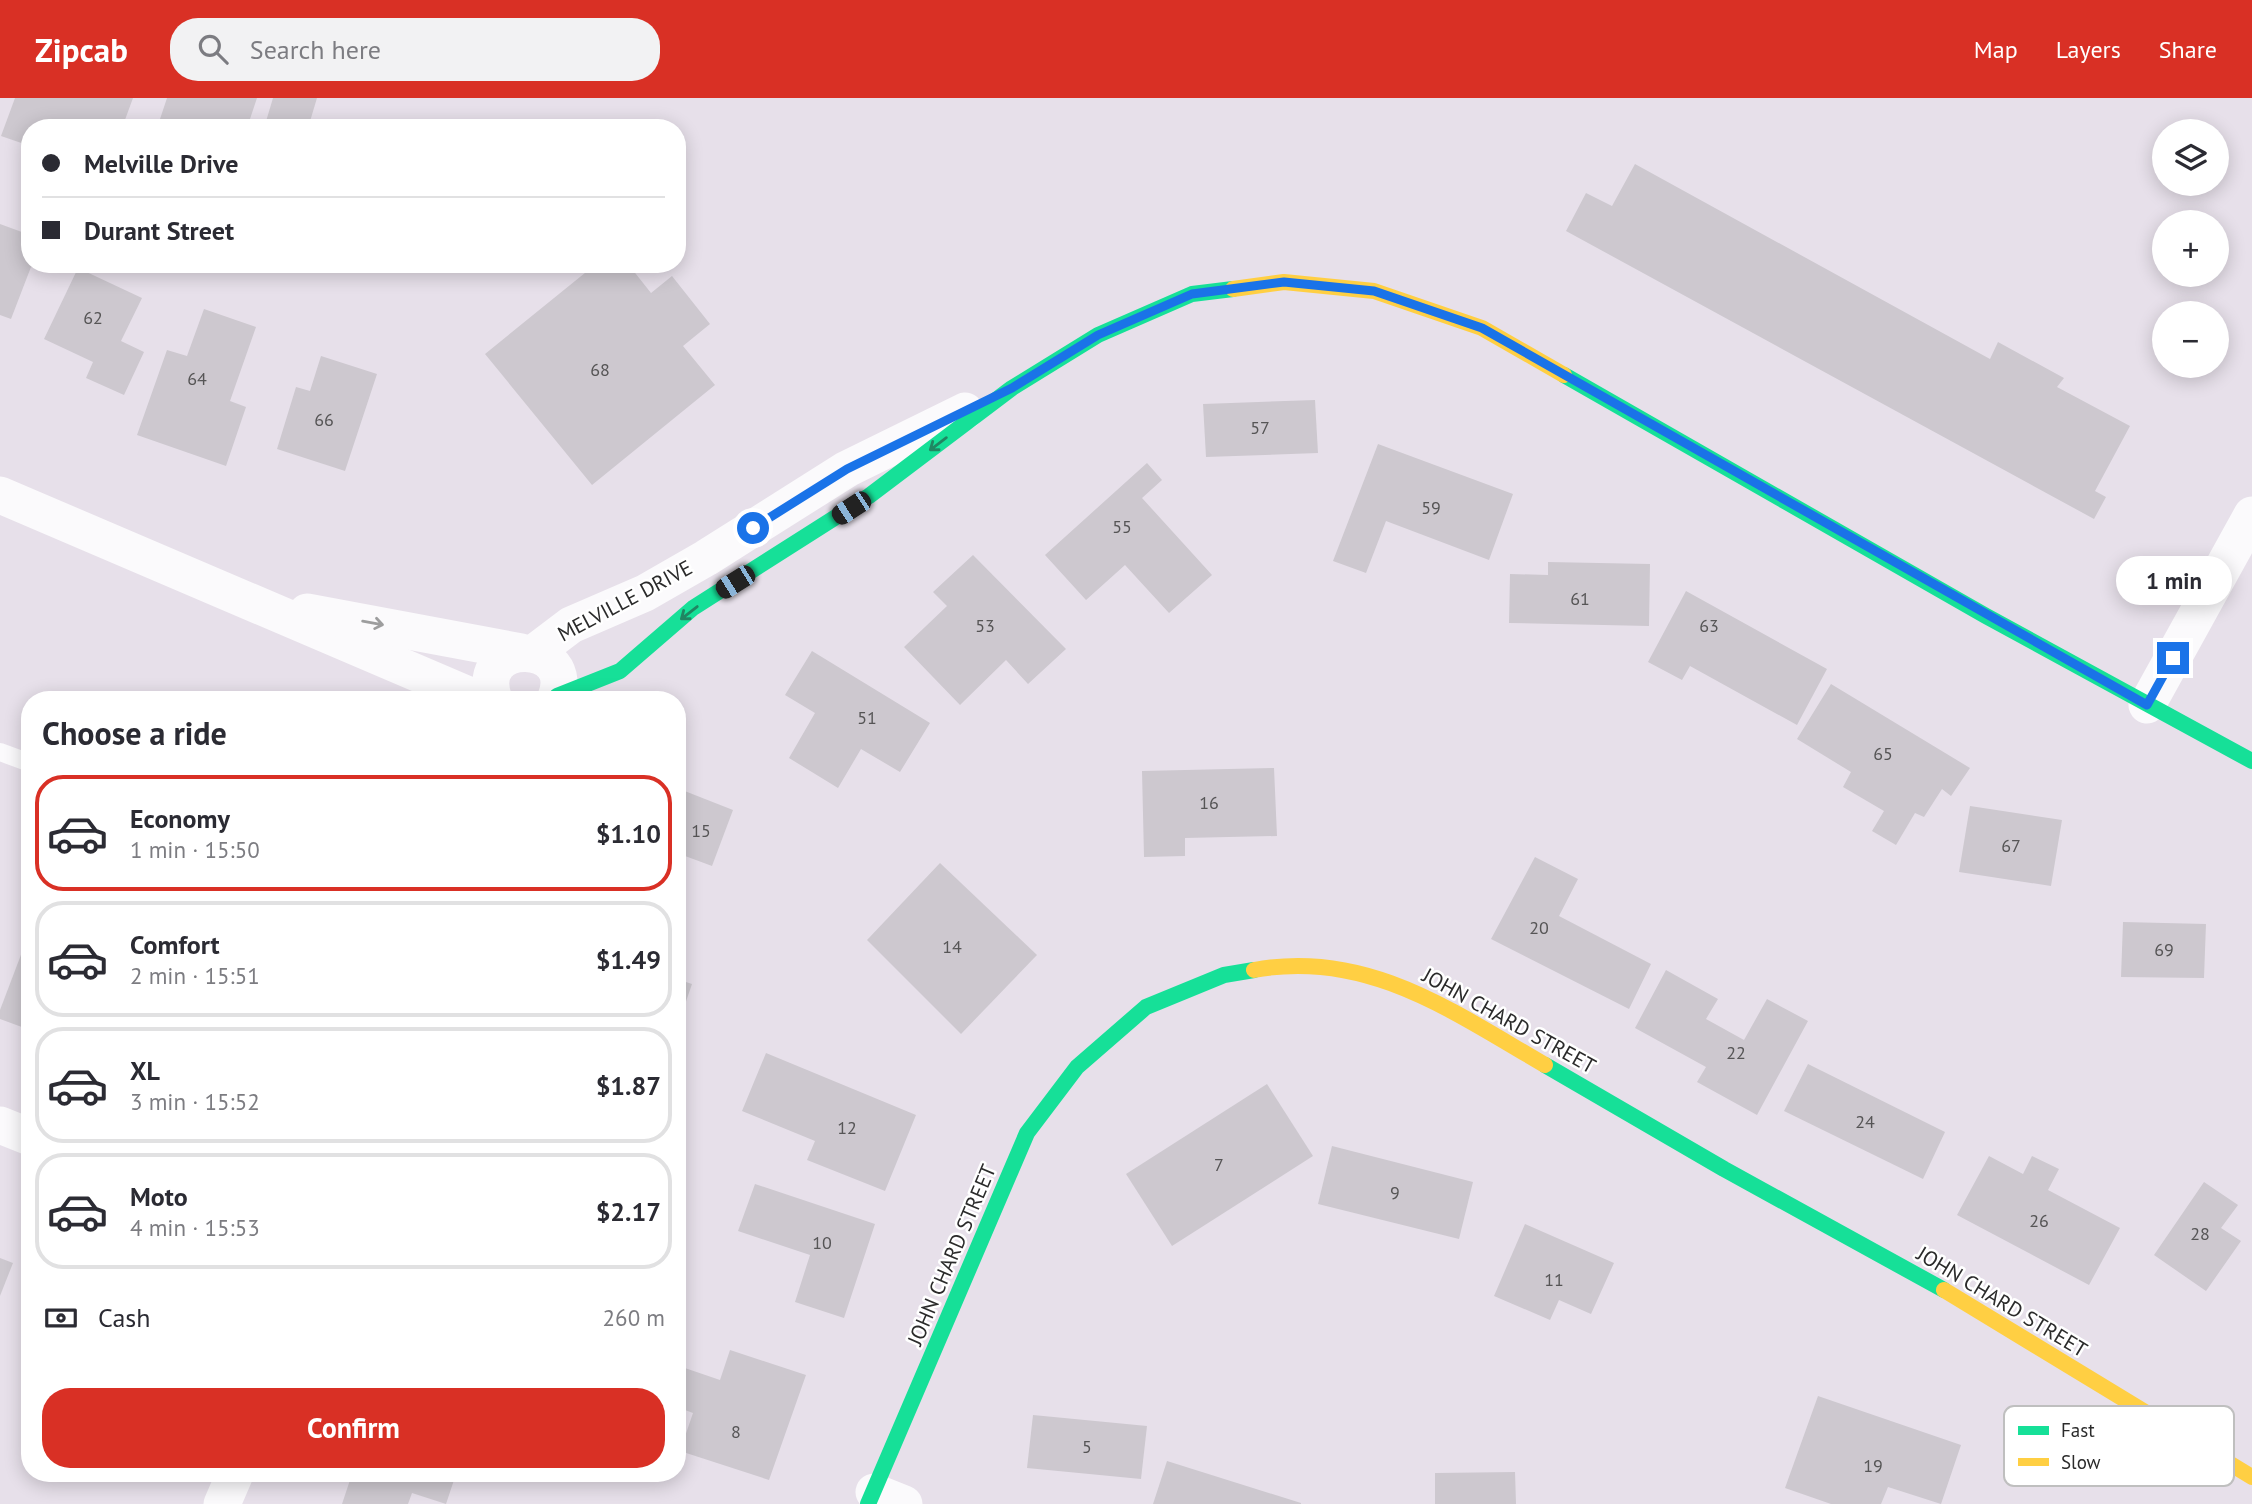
<!DOCTYPE html>
<html lang="en">
<head>
<meta charset="utf-8">
<style>
  :root { --surface:#fff; --page:#f2f2f3; --text:#2b2b33; --muted:#7c7c81; --line:#e1e1e2; --accent:#d93025 }
  body { margin:0; font-family:"PT Sans",sans-serif; background:var(--page); color:var(--text); height:100vh; display:flex; flex-direction:column; font-size:26px; white-space:nowrap }
  * { box-sizing:border-box; margin:0 }
  p { font-size:23px; color:var(--muted) }
  .icon { flex:none; width:38px; height:38px; fill:none; stroke:currentColor; stroke-width:2; stroke-linecap:round; stroke-linejoin:round }
  .map { position:relative; flex:1; overflow:hidden }
  .side { position:absolute; left:21px; top:593px; width:665px; height:791px; display:flex; flex-direction:column; background:var(--surface); border-radius:28px; box-shadow:0 4px 18px #0003 }
  .side>* { flex:none }
  .guide { position:absolute; left:21px; top:21px; width:665px; height:154px; border-radius:28px; box-shadow:0 4px 18px #0003; display:grid; align-content:center; height:154px; padding:0 21px; background:var(--surface) }
  .controls { position:absolute; left:2152px; top:21px; display:grid; gap:14px }
  .controls a { display:grid; place-items:center; width:77px; height:77px; border-radius:50%; background:var(--surface); box-shadow:0 4px 18px #0003; font-size:35px }
  .end { position:absolute; width:32px; height:32px; margin:-16px; border:9px solid #1a73e8; background:#fff; box-shadow:0 0 0 4px #fff }
  .from { border-radius:50% }
  .bubble { position:absolute; height:49px; border-radius:24px; background:var(--surface); box-shadow:0 4px 18px #0003; font-size:23px; font-weight:700; line-height:49px; text-align:center }
  .car { position:absolute; width:21px; height:42px; margin:-21px -10px; border-radius:9px; box-shadow:0 0 5px 2px #0007; background:linear-gradient(#222 24%,#8ab4d8 0 40%,#222 0 76%,#8ab4d8 0 86%,#222 0) }
  .guide b { display:flex; align-items:center; gap:24px; height:66px; font-size:26px }
  .guide b+b { border-top:2px solid var(--line) }
  .guide i { width:18px; height:18px; background:var(--text) }
  ul { padding:0; list-style:none }
  li { display:flex; align-items:center; gap:21px; height:116px; margin:0 14px 10px; padding:0 7px; border:4px solid var(--line); border-radius:28px }
  li div { flex:1 }
  li b { display:block; font-size:26px }
  li em { font-style:normal; font-weight:700 }
  li.on { border-color:var(--accent) }
  li>.icon { width:63px; height:63px; stroke-width:1.5 }
  h2 { padding:0 21px; font-size:32px; line-height:84px }
  .pay { display:flex; align-items:center; gap:18px; height:77px; padding:0 21px; font-size:26px }
  .pay p { margin-inline-start:auto }
  .cta { display:flex; gap:14px; margin-top:auto; padding:14px 21px }
  .cta a { flex:1; height:80px; border-radius:28px; background:var(--accent); color:#fff; font-size:28px; font-weight:700; line-height:80px; text-align:center }
  header { display:flex; align-items:center; gap:42px; box-sizing:border-box; height:98px; padding:0 35px; background:var(--accent); color:#fff }
  header strong { font-size:33px }
  nav { display:flex; gap:38px; margin-inline-start:auto; font-size:24px }
  .search { width:490px; height:63px; background:var(--page); display:flex; align-items:center; gap:18px; box-sizing:border-box; padding:0 24px; border-radius:28px; color:var(--muted); font-size:26px }
  .map>svg:first-child { display:block }
</style>
</head>
<body>
<header>
<strong>Zipcab</strong>
<div class="search"><svg class="icon" aria-label="search" viewBox="0 0 24 24"><circle cx="10" cy="10" r="6"/><path d="M15 15l6 6"/></svg>Search here</div>
<nav><a>Map</a><a>Layers</a><a>Share</a></nav>
</header>
<div class="map">
<svg width="2252" height="1406" viewBox="0 0 2252 1406">
  <rect width="100%" height="100%" fill="#e7e0ea"/>
  <g fill="#cdc8cf">
    <polygon points="15,0 133,0 122,30 30,30 30,48 1,38"/>
    <polygon points="167,0 257,0 247,30 157,30"/>
    <polygon points="273,0 317,0 308,30 264,30"/>
    <polygon points="1635,66 1990,261 1998,244 2064,280 2057,289 2130,328 2095,393 2106,399 2094,421 1566,133 1586,95 1612,108"/>
    <polygon points="0,126 30,137 30,166 48,166 45,173 31,169 11,221 0,217"/>
    <polygon points="596,166 628,166 651,195 672,178 710,226 683,248 715,287 592,387 485,256"/>
    <polygon points="78,170 142,200 121,243 144,254 124,297 86,280 93,264 44,241"/>
    <polygon points="204,211 256,229 230,303 246,309 226,368 137,337 167,252 187,258"/>
    <polygon points="321,258 377,276 345,373 277,351 296,289 310,293"/>
    <polygon points="1315,302 1318,355 1206,359 1203,306"/>
    <polygon points="1378,346 1513,396 1489,462 1386,423 1366,475 1333,463"/>
    <polygon points="1147,365 1162,382 1142,400 1212,477 1169,515 1125,467 1086,502 1045,457"/>
    <polygon points="973,457 1066,551 1028,586 1006,562 960,607 904,549 947,508 933,494"/>
    <polygon points="1548,464 1650,466 1649,528 1509,525 1510,476 1548,477"/>
    <polygon points="1686,493 1827,571 1797,627 1690,568 1682,582 1648,564"/>
    <polygon points="812,553 930,625 900,674 861,651 838,690 789,660 815,615 785,597"/>
    <polygon points="1831,586 1970,670 1951,698 1942,691 1924,719 1915,715 1896,747 1872,733 1884,713 1843,689 1851,674 1797,641"/>
    <polygon points="1274,670 1277,738 1185,740 1185,758 1144,759 1142,673"/>
    <polygon points="677,690 733,712 712,768 677,755"/>
    <polygon points="1970,708 2062,722 2051,788 1959,774"/>
    <polygon points="1535,759 1578,781 1559,818 1651,866 1629,911 1491,841"/>
    <polygon points="940,765 1037,857 961,936 867,842"/>
    <polygon points="2123,824 2206,826 2204,880 2121,879"/>
    <polygon points="30,833 30,932 0,921 0,912"/>
    <polygon points="1666,872 1718,901 1706,921 1744,942 1767,901 1808,923 1757,1017 1697,984 1706,969 1635,930"/>
    <polygon points="677,881 692,886 678,927 677,927"/>
    <polygon points="766,955 916,1017 885,1093 807,1062 815,1043 742,1013"/>
    <polygon points="1808,966 1945,1034 1923,1081 1784,1013"/>
    <polygon points="1267,986 1313,1058 1172,1148 1126,1076"/>
    <polygon points="1332,1048 1473,1084 1459,1141 1318,1106"/>
    <polygon points="1989,1058 2023,1076 2032,1058 2059,1071 2048,1092 2120,1130 2089,1187 1957,1117"/>
    <polygon points="2204,1084 2238,1107 2221,1130 2241,1143 2206,1193 2154,1157"/>
    <polygon points="755,1086 875,1126 844,1220 795,1204 810,1157 738,1133"/>
    <polygon points="1525,1126 1614,1165 1591,1216 1559,1202 1550,1222 1494,1198"/>
    <polygon points="0,1160 13,1165 0,1198"/>
    <polygon points="730,1252 806,1277 769,1382 680,1353 693,1315 677,1309 679,1268 720,1282"/>
    <polygon points="1818,1298 1961,1347 1941,1406 1888,1389 1881,1406 1831,1406 1785,1390"/>
    <polygon points="1033,1317 1147,1328 1141,1381 1027,1370"/>
    <polygon points="1167,1363 1301,1405 1301,1406 1153,1406"/>
    <polygon points="1515,1374 1516,1406 1435,1406 1435,1375"/>
    <polygon points="352,1376 456,1376 446,1406 412,1395 408,1406 342,1406"/>
  </g>
  <g fill="none" stroke-linecap="round" stroke-linejoin="round">
    <polyline stroke="#fbfafc" stroke-width="18" points="0,654 30,665"/>
    <g stroke="#fbfafc" stroke-width="37">
      <polyline points="0,397 480,602"/>
      <polyline points="307,514 521,554"/>
      <polyline points="534,555 571,527 645,495 706,460 847,371 965,313"/>
      <path d="M 494,602 C 471,538 581,542 555,602"/>
      <polyline points="2147,607 2252,417"/>
      <polyline points="0,1027 30,1039"/>
      <polyline points="874,1394 904,1406"/>
      <polyline points="222,1406 235,1376"/>
    </g>
    <g stroke="#16e098" stroke-width="16">
      <polyline points="1564,277 1986,518 2252,663"/>
      <polyline points="557,598 620,573 693,510 869,398 1012,290 1098,237 1192,196 1233,191"/>
      <polyline points="1545,967 1724,1071 1944,1192"/>
      <polyline points="868,1406 1027,1035 1077,969 1146,909 1224,877 1254,872"/>
    </g>
    <g stroke="#ffcf43" stroke-width="16">
      <polyline points="1233,191 1284,184 1374,193 1482,230 1564,277"/>
      <path d="M 1254,872 C 1366,851 1452,913 1545,967"/>
      <polyline points="1944,1192 2252,1379"/>
    </g>
  </g>
  <defs><path id="oneway-shaft" d="M-6 0H5M1.5-3L5.5 0L1.5 3" fill="none" stroke-width="1.6" stroke-linecap="round" stroke-linejoin="round" transform="scale(1.75)"/></defs>
  <g stroke="#208662">
    <use href="#oneway-shaft" transform="translate(938 346) rotate(143)"/>
    <use href="#oneway-shaft" transform="translate(689 515) rotate(142)"/>
  </g>
  <use stroke="#9d9d9e" href="#oneway-shaft" transform="translate(373 525) rotate(10)"/>
  <g fill="none" stroke-linecap="round" stroke-linejoin="round">
    <polyline stroke="#1a73e8" stroke-width="9" points="753,430 847,371 1012,290 1098,237 1192,196 1284,184 1374,193 1482,230 2147,607 2173,560"/>
  </g>
  <g text-anchor="middle" stroke-width="5" stroke-linejoin="round" paint-order="stroke">
    <g font-size="18" fill="#565556">
      <text x="93" y="226">62</text>
      <text x="600" y="278">68</text>
      <text x="197" y="287">64</text>
      <text x="324" y="328">66</text>
      <text x="1260" y="336">57</text>
      <text x="1431" y="416">59</text>
      <text x="1122" y="435">55</text>
      <text x="1580" y="507">61</text>
      <text x="985" y="534">53</text>
      <text x="1709" y="534">63</text>
      <text x="867" y="626">51</text>
      <text x="1883" y="662">65</text>
      <text x="1209" y="711">16</text>
      <text x="701" y="739">15</text>
      <text x="2011" y="754">67</text>
      <text x="1539" y="836">20</text>
      <text x="952" y="855">14</text>
      <text x="2164" y="858">69</text>
      <text x="1736" y="961">22</text>
      <text x="1865" y="1030">24</text>
      <text x="847" y="1036">12</text>
      <text x="1219" y="1073">7</text>
      <text x="1395" y="1101">9</text>
      <text x="2039" y="1129">26</text>
      <text x="2200" y="1142">28</text>
      <text x="822" y="1151">10</text>
      <text x="1554" y="1188">11</text>
      <text x="736" y="1340">8</text>
      <text x="1087" y="1355">5</text>
      <text x="1873" y="1374">19</text>
    </g>
    <g font-size="21" fill="#2b2b2b" stroke="#fff">
      <text transform="translate(625 503) rotate(-28)" y="7">MELVILLE DRIVE</text>
      <text transform="translate(1509 923) rotate(29)" y="7">JOHN CHARD STREET</text>
      <text transform="translate(952 1157) rotate(-67)" y="7">JOHN CHARD STREET</text>
      <text transform="translate(2002 1204) rotate(31)" y="7">JOHN CHARD STREET</text>
    </g>
  </g>
  <rect x="2004" y="1308" width="230" height="80" rx="10" fill="#fff" stroke="#bfbfbf" stroke-width="2"/>
  <rect x="2018" y="1328" width="31" height="9" fill="#16e098"/>
  <rect x="2018" y="1360" width="31" height="8" fill="#ffcf43"/>
  <g font-size="19" fill="#2b2b2b">
    <text x="2061" y="1339">Fast</text>
    <text x="2061" y="1371">Slow</text>
  </g>
</svg>
<div class="controls">
<a><svg class="icon" aria-label="layers" viewBox="0 0 24 24"><path d="M12 4l9 5-9 5-9-5zM3 14l9 5 9-5"/></svg></a>
<a>+</a>
<a>−</a>
</div>
<i class="end from" style="left:753px;top:430px"></i>
<i class="end" style="left:2173px;top:560px"></i>
<div class="bubble" style="left:2116px;top:458px;width:116px">1 min</div>
<i class="car" style="left:851px;top:410px;rotate:237deg"></i>
<i class="car" style="left:735px;top:484px;rotate:238deg"></i>
<div class="guide">
<b><i class="from"></i>Melville Drive</b>
<b><i></i>Durant Street</b>
</div>
<section class="side">
<h2>Choose a ride</h2>
<ul>
<li class="on"><svg class="icon" aria-label="car" viewBox="0 0 24 24"><path d="M5 17H2v-5l4-1 3-4h7l3 4 3 1v5h-3M9 17h6M6 11h13"/><circle cx="7" cy="17" r="2"/><circle cx="17" cy="17" r="2"/></svg><div><b>Economy</b><p>1 min · 15:50</p></div><em>$1.10</em></li>
<li><svg class="icon" aria-label="car" viewBox="0 0 24 24"><path d="M5 17H2v-5l4-1 3-4h7l3 4 3 1v5h-3M9 17h6M6 11h13"/><circle cx="7" cy="17" r="2"/><circle cx="17" cy="17" r="2"/></svg><div><b>Comfort</b><p>2 min · 15:51</p></div><em>$1.49</em></li>
<li><svg class="icon" aria-label="car" viewBox="0 0 24 24"><path d="M5 17H2v-5l4-1 3-4h7l3 4 3 1v5h-3M9 17h6M6 11h13"/><circle cx="7" cy="17" r="2"/><circle cx="17" cy="17" r="2"/></svg><div><b>XL</b><p>3 min · 15:52</p></div><em>$1.87</em></li>
<li><svg class="icon" aria-label="car" viewBox="0 0 24 24"><path d="M5 17H2v-5l4-1 3-4h7l3 4 3 1v5h-3M9 17h6M6 11h13"/><circle cx="7" cy="17" r="2"/><circle cx="17" cy="17" r="2"/></svg><div><b>Moto</b><p>4 min · 15:53</p></div><em>$2.17</em></li>
</ul>
<div class="pay"><svg class="icon" aria-label="cash" viewBox="0 0 24 24"><path d="M3 7h18v10H3z"/><circle cx="12" cy="12" r="2"/></svg>Cash<p>260 m</p></div>
<div class="cta"><a>Confirm</a></div>
</section>
</div>
</body>
</html>
